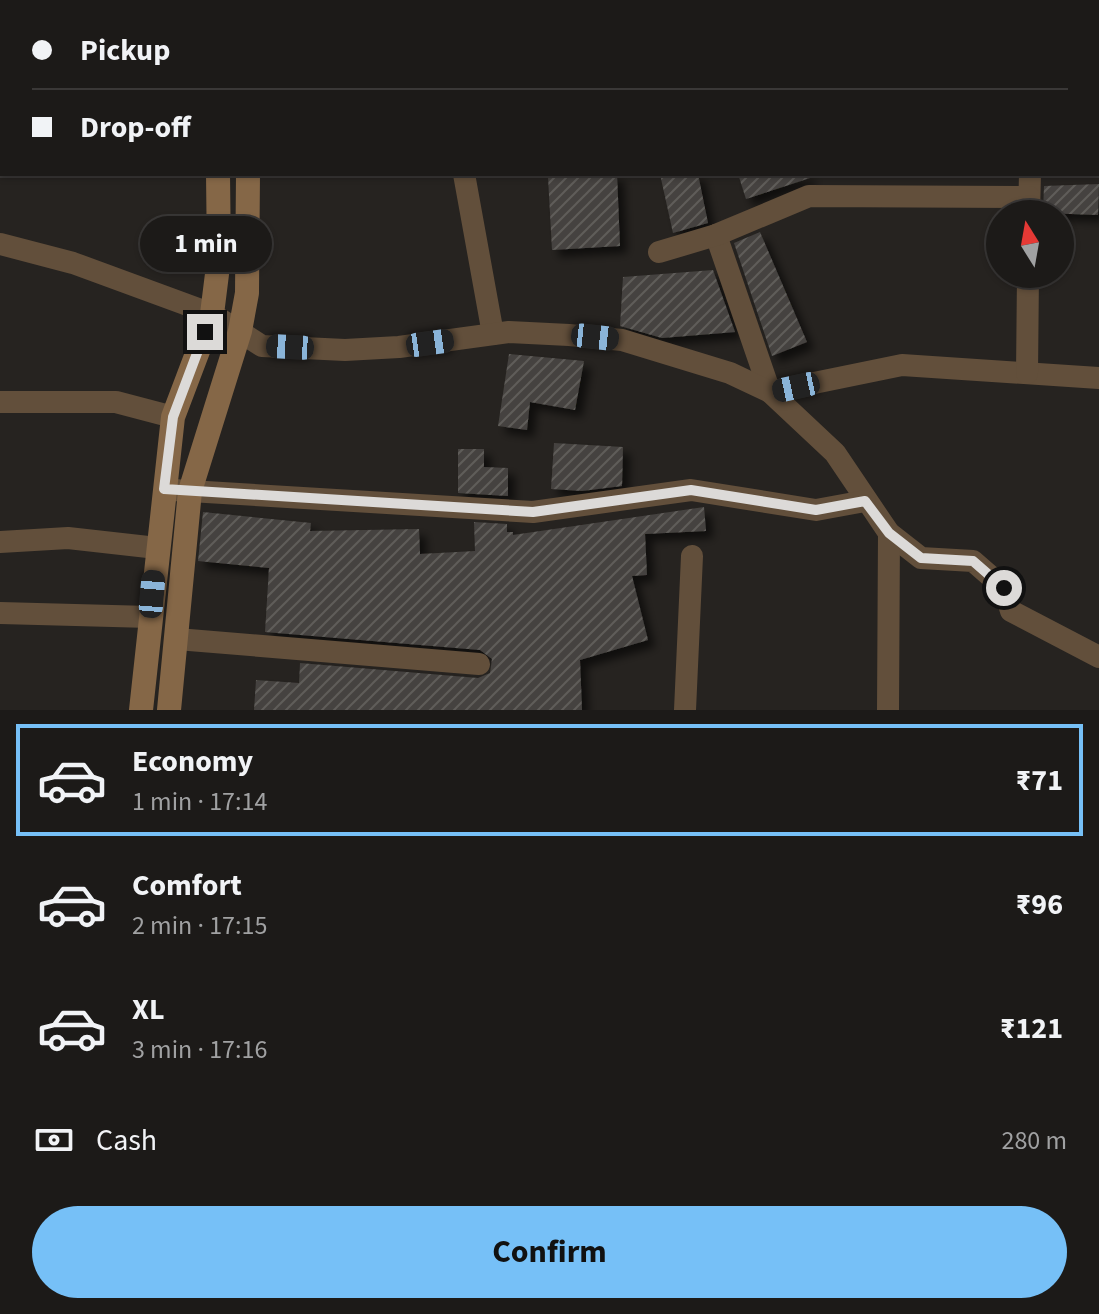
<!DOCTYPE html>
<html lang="en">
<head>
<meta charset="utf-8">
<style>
  :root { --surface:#1c1a18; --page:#292725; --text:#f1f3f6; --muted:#a0a1a2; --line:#3a3837; --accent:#76c0f7 }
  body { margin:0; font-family:"Source Sans 3",sans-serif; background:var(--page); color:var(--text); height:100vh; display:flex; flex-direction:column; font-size:30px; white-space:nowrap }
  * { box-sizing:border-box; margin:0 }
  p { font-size:26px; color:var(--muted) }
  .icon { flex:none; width:44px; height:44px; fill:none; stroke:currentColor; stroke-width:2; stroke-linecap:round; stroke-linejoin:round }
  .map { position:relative; height:710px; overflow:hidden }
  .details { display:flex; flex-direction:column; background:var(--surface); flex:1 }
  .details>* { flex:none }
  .guide { position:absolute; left:0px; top:0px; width:1100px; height:176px; box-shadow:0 2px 6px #0004,0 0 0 2px var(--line); display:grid; align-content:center; height:176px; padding:0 32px; background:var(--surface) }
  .needle { width:52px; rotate:349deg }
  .controls { position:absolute; left:986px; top:200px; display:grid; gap:16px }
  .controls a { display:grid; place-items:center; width:88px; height:88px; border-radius:50%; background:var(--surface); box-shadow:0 2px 6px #0004,0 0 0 2px var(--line); font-size:40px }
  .end { position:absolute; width:36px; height:36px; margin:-18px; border:10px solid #dcdad8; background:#111; box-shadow:0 0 0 4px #111 }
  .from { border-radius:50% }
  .bubble { position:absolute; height:56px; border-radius:28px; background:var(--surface); box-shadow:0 2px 6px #0004,0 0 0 2px var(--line); font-size:26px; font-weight:700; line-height:56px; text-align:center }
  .car { position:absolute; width:24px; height:48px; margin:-24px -12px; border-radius:10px; box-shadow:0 0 6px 2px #0007; background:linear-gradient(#222 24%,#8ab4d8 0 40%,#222 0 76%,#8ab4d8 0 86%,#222 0) }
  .guide b { display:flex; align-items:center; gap:28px; height:76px; font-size:30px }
  .guide b+b { border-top:2px solid var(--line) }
  .guide i { width:20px; height:20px; background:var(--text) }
  ul { padding:14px 0 0; list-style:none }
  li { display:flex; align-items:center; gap:24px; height:112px; margin:0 16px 12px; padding:0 16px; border:4px solid transparent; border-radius:0px }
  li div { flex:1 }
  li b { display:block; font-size:30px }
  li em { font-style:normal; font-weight:700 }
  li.selected { border-color:var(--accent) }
  li>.icon { width:72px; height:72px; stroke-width:1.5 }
  .pay { display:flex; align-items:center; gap:20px; height:88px; padding:0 32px; font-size:30px }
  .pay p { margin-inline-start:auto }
  .action { display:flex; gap:16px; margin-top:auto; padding:16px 32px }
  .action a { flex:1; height:92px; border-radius:48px; background:var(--accent); color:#111; font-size:32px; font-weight:700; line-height:92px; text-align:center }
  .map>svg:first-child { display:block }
</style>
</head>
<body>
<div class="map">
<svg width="1099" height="710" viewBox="0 0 1099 710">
  <defs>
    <pattern id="building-hatch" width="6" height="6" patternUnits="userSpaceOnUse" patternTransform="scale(2)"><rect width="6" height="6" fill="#45423f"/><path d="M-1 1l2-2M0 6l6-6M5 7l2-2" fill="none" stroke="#5f5d5a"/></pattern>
    <filter id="shadow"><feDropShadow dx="7" dy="7" stdDeviation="4" flood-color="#0009"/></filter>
  </defs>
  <rect width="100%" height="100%" fill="#262320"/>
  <g fill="url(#building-hatch)" filter="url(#shadow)">
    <polygon points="617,174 620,246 552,250 548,177"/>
    <polygon points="660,174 698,174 708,223 673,233"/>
    <polygon points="738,174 809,174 810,178 746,199"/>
    <polygon points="1099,184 1098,215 1043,213 1044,186"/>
    <polygon points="760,232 807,342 772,356 734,243"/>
    <polygon points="713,270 735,332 662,338 620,326 623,277"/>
    <polygon points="509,354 584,361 575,410 530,402 527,430 498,426"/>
    <polygon points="554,443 623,447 622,486 582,491 551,489"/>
    <polygon points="458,449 484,449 484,467 508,468 508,496 458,493"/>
    <polygon points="704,507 706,531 645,534 647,575 632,576 648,640 580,660 582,710 254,710 256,680 299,683 300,663 478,678 490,673 492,659 480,650 265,632 269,568 198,561 203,512 311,523 310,531 419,529 420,554 475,551 474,522 507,524 507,532 513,532 513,535"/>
  </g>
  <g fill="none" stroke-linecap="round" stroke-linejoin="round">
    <g stroke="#624f3b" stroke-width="22">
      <polyline points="433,0 433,2"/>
      <polyline points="642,0 643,2"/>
      <polyline points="820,0 820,2"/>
      <polyline points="1042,2 1042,0"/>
      <polyline points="464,174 493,334"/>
      <polyline points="1029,214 1030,174"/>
      <polyline points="716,235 770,392 902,365 1099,378"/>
      <polyline points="0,244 73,263 212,314 262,346 345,350 399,347 509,332 569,335 622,340 730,373 770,392 835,453 889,533 921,558 973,561 1004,588 1011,611 1099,657"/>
      <polyline points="659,252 716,235 809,196 1029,197"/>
      <polyline points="1027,373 1028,274"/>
      <polyline points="0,402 116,402 173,417"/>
      <polyline points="173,490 533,512 691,490 816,510 865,501"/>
      <polyline points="0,542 68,538 157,548"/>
      <polyline points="0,613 150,617"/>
      <polyline points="177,639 479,664"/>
      <polyline points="685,710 692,556"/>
      <polyline points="888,710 889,533"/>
    </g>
    <g stroke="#856747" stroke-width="24">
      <polyline points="214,0 214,2"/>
      <polyline points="246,0 246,2"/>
      <polyline points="141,710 173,417 212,314 219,258 218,174"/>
      <polyline points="169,710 190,491 240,331 247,293 248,174"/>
    </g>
  </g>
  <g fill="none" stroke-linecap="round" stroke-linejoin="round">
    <polyline stroke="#dcdad8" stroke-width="10" points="205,332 173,417 164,489 533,512 691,490 816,510 865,501 889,533 921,558 973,561 1004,588"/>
  </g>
</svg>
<div class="controls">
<a><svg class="needle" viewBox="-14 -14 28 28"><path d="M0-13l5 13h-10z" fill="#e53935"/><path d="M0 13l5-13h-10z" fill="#a0a1a2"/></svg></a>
</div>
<i class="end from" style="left:1004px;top:588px"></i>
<i class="end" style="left:205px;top:332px"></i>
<div class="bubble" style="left:140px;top:216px;width:132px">1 min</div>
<i class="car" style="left:595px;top:337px;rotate:96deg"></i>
<i class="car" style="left:430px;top:343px;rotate:82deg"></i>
<i class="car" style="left:290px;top:347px;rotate:273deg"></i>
<i class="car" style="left:796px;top:387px;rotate:258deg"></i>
<i class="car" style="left:152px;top:594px;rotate:5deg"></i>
<div class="guide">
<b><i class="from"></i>Pickup</b>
<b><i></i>Drop-off</b>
</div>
</div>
<section class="details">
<ul>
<li class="selected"><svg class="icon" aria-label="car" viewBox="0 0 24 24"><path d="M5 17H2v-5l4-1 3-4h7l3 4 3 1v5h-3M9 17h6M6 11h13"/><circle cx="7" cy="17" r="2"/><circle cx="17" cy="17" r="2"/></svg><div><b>Economy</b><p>1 min · 17:14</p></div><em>₹71</em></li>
<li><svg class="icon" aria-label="car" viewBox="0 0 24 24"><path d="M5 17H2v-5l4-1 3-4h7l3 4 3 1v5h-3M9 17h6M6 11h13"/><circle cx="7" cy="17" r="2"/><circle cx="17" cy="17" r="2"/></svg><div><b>Comfort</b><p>2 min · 17:15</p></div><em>₹96</em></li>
<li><svg class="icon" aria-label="car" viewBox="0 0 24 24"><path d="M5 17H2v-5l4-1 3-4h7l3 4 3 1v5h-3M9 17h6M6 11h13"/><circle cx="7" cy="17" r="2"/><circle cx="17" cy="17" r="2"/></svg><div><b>XL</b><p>3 min · 17:16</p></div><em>₹121</em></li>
</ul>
<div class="pay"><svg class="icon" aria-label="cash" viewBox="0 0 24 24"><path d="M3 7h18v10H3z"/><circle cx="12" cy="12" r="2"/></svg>Cash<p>280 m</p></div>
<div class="action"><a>Confirm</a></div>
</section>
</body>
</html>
